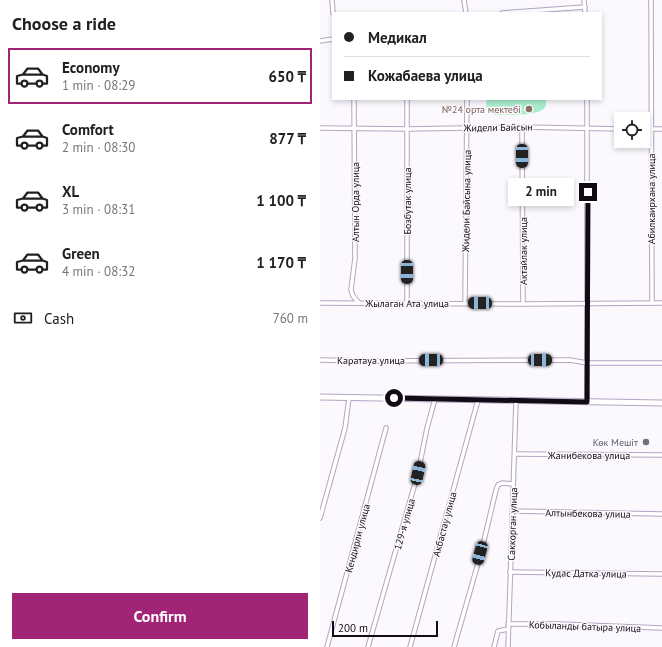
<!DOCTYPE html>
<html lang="en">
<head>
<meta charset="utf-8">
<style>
  :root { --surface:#fff; --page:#f6f6f6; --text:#202124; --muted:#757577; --line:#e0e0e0; --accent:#a22477 }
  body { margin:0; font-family:"PT Sans",sans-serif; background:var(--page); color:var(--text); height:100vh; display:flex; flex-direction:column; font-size:15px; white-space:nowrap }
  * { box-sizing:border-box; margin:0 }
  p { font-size:13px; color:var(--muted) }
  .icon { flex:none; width:22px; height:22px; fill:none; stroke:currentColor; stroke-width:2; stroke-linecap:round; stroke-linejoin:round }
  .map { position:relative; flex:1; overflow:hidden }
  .drawer { display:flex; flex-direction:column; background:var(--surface); width:320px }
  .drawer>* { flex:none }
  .banner { position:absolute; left:12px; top:12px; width:270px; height:88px; border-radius:0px; box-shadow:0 2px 6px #0003; display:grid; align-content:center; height:88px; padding:0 12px; background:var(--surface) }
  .controls { position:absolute; left:294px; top:112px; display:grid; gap:8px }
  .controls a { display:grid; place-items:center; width:36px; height:36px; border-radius:0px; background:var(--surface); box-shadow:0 2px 6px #0003; font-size:20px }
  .scale { position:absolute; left:12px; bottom:10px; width:106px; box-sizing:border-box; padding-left:4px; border:2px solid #110b16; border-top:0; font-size:11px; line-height:14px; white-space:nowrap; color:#110b16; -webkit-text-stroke:3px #fbf8fe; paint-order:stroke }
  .end { position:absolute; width:18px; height:18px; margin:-9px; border:5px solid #110b16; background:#fff; box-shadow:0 0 0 2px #fff }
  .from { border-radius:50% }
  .bubble { position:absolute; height:28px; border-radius:0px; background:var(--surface); box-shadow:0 2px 6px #0003; font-size:13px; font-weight:800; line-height:28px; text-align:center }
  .car { position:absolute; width:12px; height:24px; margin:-12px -6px; border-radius:5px; box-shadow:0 0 3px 1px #0007; background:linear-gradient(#222 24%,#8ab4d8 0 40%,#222 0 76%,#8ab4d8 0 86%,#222 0) }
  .banner b { display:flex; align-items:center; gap:14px; height:38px; font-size:15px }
  .banner b+b { border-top:1px solid var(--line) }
  .banner i { width:10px; height:10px; background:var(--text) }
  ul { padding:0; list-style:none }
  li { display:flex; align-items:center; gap:12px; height:56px; margin:0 8px 6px; padding:0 4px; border:2px solid transparent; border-radius:0px }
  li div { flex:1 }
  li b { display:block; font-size:15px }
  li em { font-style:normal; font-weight:800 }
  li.active { border-color:var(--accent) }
  li>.icon { width:36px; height:36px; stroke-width:1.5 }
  h2 { padding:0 12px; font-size:18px; line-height:48px }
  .pay { display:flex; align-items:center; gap:10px; height:44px; padding:0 12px; font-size:15px }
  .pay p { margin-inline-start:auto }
  .action { display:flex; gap:8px; margin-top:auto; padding:8px 12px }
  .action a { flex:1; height:46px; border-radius:0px; background:var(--accent); color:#fff; font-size:16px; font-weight:800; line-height:46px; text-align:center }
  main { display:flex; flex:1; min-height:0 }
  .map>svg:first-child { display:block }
</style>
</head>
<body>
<main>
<section class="drawer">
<h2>Choose a ride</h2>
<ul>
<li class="active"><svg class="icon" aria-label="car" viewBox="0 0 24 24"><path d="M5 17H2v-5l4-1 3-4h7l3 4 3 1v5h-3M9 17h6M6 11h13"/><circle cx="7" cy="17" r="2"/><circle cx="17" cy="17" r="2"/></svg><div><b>Economy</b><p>1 min · 08:29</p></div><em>650 ₸</em></li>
<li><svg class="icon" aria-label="car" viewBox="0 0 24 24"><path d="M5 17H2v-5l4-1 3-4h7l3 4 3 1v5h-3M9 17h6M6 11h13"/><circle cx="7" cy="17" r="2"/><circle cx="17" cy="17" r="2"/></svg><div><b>Comfort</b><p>2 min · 08:30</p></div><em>877 ₸</em></li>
<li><svg class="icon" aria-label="car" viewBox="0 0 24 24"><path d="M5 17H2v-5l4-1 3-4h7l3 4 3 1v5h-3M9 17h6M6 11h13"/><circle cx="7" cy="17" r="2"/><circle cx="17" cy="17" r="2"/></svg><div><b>XL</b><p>3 min · 08:31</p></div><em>1 100 ₸</em></li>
<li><svg class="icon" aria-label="car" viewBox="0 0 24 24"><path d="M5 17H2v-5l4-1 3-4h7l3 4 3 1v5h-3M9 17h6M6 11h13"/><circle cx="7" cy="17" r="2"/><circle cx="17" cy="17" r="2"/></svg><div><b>Green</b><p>4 min · 08:32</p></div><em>1 170 ₸</em></li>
</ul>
<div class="pay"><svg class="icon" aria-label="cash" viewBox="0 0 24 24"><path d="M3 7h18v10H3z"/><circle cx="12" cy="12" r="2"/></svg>Cash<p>760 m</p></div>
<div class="action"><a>Confirm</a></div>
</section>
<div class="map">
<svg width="342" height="647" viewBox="0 0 342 647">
  <rect width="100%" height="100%" fill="#fbf8fe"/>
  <path fill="#aaeece" d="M 167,99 L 226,99 C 226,104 226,108 222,110 C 213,116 187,115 176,115 C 167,114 165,107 167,99 Z"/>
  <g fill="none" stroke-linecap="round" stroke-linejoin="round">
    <g stroke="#b4a4c3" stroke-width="5.5">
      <g id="street">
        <polyline points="12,0 13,13"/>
        <polyline points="144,0 146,13"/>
        <polyline points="264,0 265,13"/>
        <polyline points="331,0 332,303"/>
        <polyline points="182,13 265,7"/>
        <polyline points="0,41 13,39"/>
        <polyline points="34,99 35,258 31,290 33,296 39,303"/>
        <polyline points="202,127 203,304"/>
        <polyline points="0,128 87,129 202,127 301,129"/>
        <polyline points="323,129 342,129"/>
        <polyline points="0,303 203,304 342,303"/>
        <polyline points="87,303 87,99"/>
        <polyline points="145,303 147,99"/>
        <polyline points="0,360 48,361 250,360 267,363 342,363"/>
        <polyline points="267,402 267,99"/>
        <polyline points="195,454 342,455"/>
        <polyline points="193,511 342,514"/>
        <polyline points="0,518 25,428 29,398"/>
        <polyline points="190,572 342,574"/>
        <polyline points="188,624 238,624 342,628"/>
        <polyline points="7,647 66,428"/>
        <polyline points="48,647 98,473 107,428 115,399"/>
        <polyline points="90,647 158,400"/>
        <polyline points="134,647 161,553 176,490 178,485 182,483 193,484"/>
        <polyline points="174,647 178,631 188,629"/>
        <polyline points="188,647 196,401"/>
      </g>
    </g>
    <g stroke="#b4a4c3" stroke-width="7">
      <polyline id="secondary" points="0,397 342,403"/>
    </g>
    <use href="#street" stroke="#fff" stroke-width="3.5"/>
    <use href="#secondary" stroke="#fff" stroke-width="5"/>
  </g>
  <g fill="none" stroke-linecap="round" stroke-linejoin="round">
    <polyline stroke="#110b16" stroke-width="5" points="74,398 267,402 268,192"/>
  </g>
  <circle fill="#8d6e63" stroke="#fbf8fe" stroke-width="1.5" cx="209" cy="109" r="4"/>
  <circle fill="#6b7280" stroke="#fbf8fe" stroke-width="1.5" cx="326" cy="442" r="4"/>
  <g text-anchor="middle" stroke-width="3" stroke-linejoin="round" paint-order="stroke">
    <g font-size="10" fill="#785e54" stroke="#fbf8fe" text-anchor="end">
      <text x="201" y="113">№24 орта мектебі</text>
    </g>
    <g font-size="10" fill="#110b16" stroke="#fbf8fe">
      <text transform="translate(178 127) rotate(-1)" y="4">Жидели Байсын</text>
      <text transform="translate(331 199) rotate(-90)" y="4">Абилкаирхана улица</text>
      <text transform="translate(87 201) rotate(-90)" y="4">Бозбутак улица</text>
      <text transform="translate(146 201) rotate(-89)" y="4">Жидели Байсына улица</text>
      <text transform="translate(35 202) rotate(-90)" y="4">Алтын Орда улица</text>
      <text transform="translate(203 251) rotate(-90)" y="4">Актайлак улица</text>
      <text x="87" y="307">Жылаган Ата улица</text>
      <text x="51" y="364">Каратауа улица</text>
      <text x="269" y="459">Жанибекова улица</text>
      <text transform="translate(268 513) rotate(1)" y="4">Алтынбекова улица</text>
      <text transform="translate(84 524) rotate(-74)" y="4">129-я улица</text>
      <text transform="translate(124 524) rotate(-75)" y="4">Акбастау улица</text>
      <text transform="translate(192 524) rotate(-88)" y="4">Саккорган улица</text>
      <text transform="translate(37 538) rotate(-75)" y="4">Кендирли улица</text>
      <text transform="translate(266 573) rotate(1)" y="4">Кудас Датка улица</text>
      <text transform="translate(265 626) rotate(2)" y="4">Кобыланды батыра улица</text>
    </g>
    <g font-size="10" fill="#5b616d" stroke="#fbf8fe" text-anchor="end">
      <text x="318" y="446">Көк Мешіт</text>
    </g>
  </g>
</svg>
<div class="controls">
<a><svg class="icon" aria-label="locate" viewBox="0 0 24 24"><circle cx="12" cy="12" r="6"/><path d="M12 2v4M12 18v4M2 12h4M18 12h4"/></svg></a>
</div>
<div class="scale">200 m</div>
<i class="end from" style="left:74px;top:398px"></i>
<i class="end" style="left:268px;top:192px"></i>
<div class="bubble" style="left:188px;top:178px;width:66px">2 min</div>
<i class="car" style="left:202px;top:156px;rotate:180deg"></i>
<i class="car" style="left:87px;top:272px;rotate:180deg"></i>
<i class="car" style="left:160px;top:303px;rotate:271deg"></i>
<i class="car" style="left:111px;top:360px;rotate:269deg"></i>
<i class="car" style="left:220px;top:360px;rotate:90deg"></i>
<i class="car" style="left:98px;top:473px;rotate:12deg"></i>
<i class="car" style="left:160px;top:553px;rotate:195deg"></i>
<div class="banner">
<b><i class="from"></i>Медикал</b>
<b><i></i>Кожабаева улица</b>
</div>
</div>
</main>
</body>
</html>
